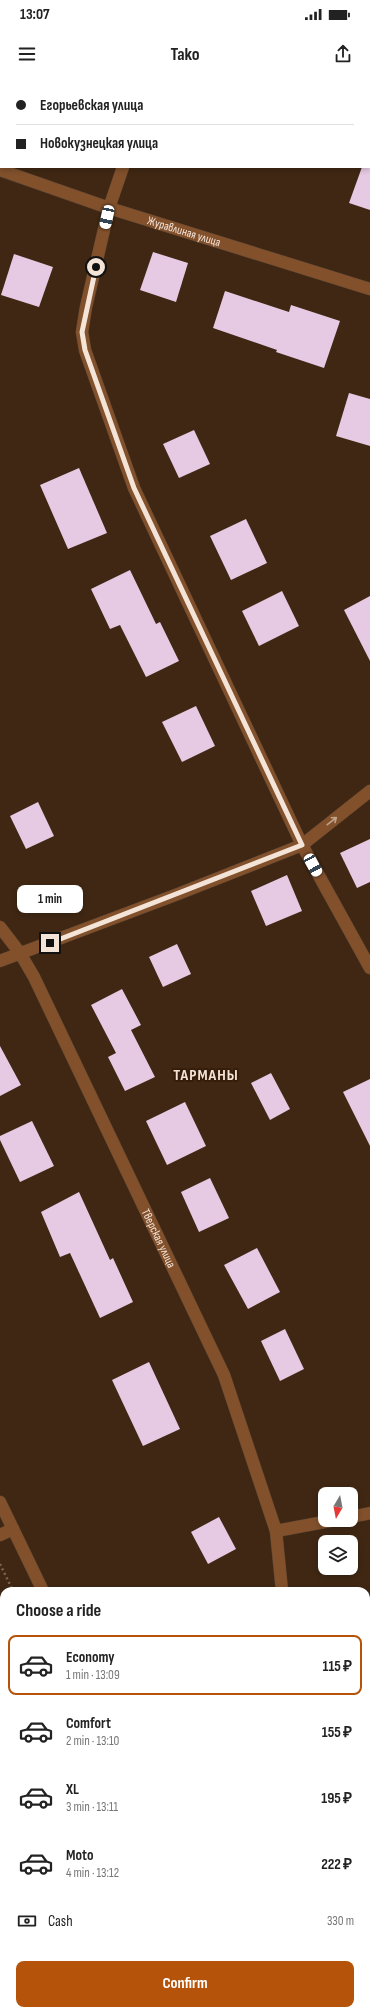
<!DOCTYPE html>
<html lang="en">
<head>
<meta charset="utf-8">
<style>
  :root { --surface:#fff; --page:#f2f2f2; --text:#222; --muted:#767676; --line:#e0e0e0; --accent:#b45309 }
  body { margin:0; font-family:"Sofia Sans Condensed",sans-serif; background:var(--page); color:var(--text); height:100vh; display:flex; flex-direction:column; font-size:15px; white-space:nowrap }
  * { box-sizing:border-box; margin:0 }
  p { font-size:13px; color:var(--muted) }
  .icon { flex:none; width:22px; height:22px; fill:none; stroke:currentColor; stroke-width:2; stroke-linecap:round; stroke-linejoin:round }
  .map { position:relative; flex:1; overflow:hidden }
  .drawer { position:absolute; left:0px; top:1507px; width:370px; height:428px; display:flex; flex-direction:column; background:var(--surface); border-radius:12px 12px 0 0; box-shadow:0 2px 6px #0003 }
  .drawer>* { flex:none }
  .hud { position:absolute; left:0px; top:0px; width:370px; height:88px; box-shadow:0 2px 6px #0003; display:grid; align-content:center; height:88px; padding:0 16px; background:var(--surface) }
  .needle { width:26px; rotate:190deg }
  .controls { position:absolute; left:318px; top:1407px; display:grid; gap:8px }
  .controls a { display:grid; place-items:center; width:40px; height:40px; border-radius:8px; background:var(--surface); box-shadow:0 2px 6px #0003; font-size:20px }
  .end { position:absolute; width:18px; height:18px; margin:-9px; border:5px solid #f4e4d8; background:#111; box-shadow:0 0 0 2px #111 }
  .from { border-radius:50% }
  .bubble { position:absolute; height:28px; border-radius:8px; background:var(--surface); box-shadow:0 2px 6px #0003; font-size:13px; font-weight:700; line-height:28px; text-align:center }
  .car { position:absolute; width:12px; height:24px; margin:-12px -6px; border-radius:5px; box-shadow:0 0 3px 1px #0007; background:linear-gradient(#fff 24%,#345 0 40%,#fff 0 76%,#345 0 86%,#fff 0) }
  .hud b { display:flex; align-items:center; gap:14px; height:38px; font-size:15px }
  .hud b+b { border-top:1px solid var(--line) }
  .hud i { width:10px; height:10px; background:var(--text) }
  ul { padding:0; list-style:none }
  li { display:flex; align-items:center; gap:12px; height:60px; margin:0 8px 6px; padding:0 8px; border:2px solid transparent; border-radius:8px }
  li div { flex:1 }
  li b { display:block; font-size:15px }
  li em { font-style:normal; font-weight:700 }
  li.on { border-color:var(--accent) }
  li>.icon { width:36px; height:36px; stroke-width:1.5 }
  h2 { padding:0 16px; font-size:18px; line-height:48px }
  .pay { display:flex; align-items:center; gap:10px; height:44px; padding:0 16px; font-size:15px }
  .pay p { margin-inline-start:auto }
  .cta { display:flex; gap:8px; margin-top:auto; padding:8px 16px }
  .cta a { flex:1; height:46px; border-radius:8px; background:var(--accent); color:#fff; font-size:16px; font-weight:700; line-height:46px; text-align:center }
  .status { display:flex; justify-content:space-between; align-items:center; height:28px; padding:0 20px; background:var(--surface); direction:ltr }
  .status svg { height:11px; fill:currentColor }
  header { display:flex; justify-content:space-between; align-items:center; height:52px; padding:0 16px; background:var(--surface); font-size:18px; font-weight:700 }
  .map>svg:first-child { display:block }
</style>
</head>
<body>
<div class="status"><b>13:07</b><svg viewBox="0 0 49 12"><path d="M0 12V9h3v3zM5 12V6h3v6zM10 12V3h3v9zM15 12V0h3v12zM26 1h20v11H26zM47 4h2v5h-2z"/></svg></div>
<header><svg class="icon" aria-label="menu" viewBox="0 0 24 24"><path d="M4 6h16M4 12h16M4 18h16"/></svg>Tako<svg class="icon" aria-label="share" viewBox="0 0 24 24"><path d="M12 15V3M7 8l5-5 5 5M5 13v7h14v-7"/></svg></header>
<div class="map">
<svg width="370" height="1935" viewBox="0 0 370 1935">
  <rect width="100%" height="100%" fill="#3f2713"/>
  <g fill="#e6c9e3">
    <polygon points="369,71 370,71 370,130 349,123 362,87 369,87"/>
    <polygon points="153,172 188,183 176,222 140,210"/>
    <polygon points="14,174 53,187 39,227 1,215"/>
    <polygon points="225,211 289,232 291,225 340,241 324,288 276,272 277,270 213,248"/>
    <polygon points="349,313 370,319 370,366 336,356"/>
    <polygon points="194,350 210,384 179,398 163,364"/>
    <polygon points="79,388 107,453 68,469 40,405"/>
    <polygon points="246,439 267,483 231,500 210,456"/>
    <polygon points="130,490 156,544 160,542 179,581 146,597 120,545 110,549 91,509"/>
    <polygon points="282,511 299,546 259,566 242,531"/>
    <polygon points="370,516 370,581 344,530"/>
    <polygon points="196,626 215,666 182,682 162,642"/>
    <polygon points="38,722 54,756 26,769 10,736"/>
    <polygon points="370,759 370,802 357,808 340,773"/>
    <polygon points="287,795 302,831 266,846 251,811"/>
    <polygon points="177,864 191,894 163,907 149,877"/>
    <polygon points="122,909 141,945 131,950 155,997 125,1011 108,977 116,973 91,925"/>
    <polygon points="0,966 21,1005 0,1016"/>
    <polygon points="271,993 290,1029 270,1040 251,1003"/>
    <polygon points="370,999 370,1066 343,1012"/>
    <polygon points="185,1022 206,1066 167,1085 146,1041"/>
    <polygon points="32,1041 54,1086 20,1102 0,1060 0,1056"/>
    <polygon points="210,1098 229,1138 199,1152 181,1112"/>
    <polygon points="79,1112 110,1180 113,1178 133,1222 100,1238 70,1173 60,1177 41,1132"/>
    <polygon points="257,1168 280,1212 248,1229 224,1185"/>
    <polygon points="285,1249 304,1289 280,1301 261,1261"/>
    <polygon points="149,1282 180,1349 143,1366 112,1300"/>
    <polygon points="219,1437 236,1469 208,1484 191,1452"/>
  </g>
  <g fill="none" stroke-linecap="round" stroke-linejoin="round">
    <g stroke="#5c4533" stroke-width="13">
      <g id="minor">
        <polyline points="151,1 152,0"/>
        <polyline points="123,87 109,128 86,227 82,252 85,270 134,408 302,765 370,888"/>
        <path id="s1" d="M 0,90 L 109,128 L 370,209"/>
        <path id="s2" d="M 0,847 L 20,873 L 34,897 L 224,1295 L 276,1451 L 282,1511"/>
        <polyline points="0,881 178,814 302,765 370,711"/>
        <polyline points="0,1422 43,1511"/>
        <polyline points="351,1437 370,1433"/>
        <polyline points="276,1451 335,1440"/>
        <polyline points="0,1455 13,1449"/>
        <polyline points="366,1569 370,1567"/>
        <polyline points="0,1718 4,1719"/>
        <polyline points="230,1931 231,1935"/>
        <polyline points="0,1934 4,1924"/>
      </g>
    </g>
    <g stroke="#7c6756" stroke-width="2.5" stroke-dasharray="2 3" stroke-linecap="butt">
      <polyline points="0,1484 13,1511"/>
      <polyline points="202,1931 202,1935"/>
    </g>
    <use href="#minor" stroke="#82512c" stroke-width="12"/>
  </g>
  <defs><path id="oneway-shaft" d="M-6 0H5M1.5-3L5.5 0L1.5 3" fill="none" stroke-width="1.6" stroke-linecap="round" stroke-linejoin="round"/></defs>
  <use stroke="#c1a28b" href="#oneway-shaft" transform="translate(332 741) rotate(-38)"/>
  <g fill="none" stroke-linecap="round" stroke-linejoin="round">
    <polyline stroke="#f4e4d8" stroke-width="5" points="50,863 302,765 134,408 85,270 82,252 96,187"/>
  </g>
  <g text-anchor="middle" stroke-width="4" stroke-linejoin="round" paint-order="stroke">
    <g font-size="12" fill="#f4e4d8" stroke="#351d09">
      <text dy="4" stroke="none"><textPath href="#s1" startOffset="194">Журавлиная улица</textPath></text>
      <text dy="4" stroke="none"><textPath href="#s2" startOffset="350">Тверская улица</textPath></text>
    </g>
    <g font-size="16" font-weight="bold" letter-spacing="1" fill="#f4e4d8" stroke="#351d09">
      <text x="206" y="1000">ТАРМАНЫ</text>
    </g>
  </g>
</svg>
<div class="controls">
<a><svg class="needle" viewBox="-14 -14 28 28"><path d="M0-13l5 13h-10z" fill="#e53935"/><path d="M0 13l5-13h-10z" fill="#767676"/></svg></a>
<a><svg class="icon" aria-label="layers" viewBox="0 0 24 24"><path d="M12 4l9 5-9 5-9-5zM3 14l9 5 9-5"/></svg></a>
</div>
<i class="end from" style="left:96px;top:187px"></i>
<i class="end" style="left:50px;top:863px"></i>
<div class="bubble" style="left:17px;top:805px;width:66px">1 min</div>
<i class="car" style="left:107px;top:137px;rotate:192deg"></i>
<i class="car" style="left:313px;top:785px;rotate:151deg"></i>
<div class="hud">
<b><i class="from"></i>Егорьевская улица</b>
<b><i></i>Новокузнецкая улица</b>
</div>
<section class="drawer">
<h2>Choose a ride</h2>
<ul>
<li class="on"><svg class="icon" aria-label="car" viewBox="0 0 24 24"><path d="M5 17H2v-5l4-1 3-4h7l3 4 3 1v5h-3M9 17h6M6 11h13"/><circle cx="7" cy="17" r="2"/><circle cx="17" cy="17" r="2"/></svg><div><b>Economy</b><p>1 min · 13:09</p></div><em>115 ₽</em></li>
<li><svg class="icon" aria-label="car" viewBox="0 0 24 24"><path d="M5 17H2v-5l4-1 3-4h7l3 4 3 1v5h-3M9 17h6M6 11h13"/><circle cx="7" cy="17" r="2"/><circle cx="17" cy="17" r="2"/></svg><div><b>Comfort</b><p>2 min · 13:10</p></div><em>155 ₽</em></li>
<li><svg class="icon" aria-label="car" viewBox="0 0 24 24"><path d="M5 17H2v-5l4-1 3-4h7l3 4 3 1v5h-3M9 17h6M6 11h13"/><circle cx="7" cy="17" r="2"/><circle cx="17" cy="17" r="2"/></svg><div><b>XL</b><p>3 min · 13:11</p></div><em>195 ₽</em></li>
<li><svg class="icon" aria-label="car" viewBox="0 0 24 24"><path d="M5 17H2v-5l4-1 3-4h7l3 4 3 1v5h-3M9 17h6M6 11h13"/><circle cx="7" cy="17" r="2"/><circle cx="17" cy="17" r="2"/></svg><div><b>Moto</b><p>4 min · 13:12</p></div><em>222 ₽</em></li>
</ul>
<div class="pay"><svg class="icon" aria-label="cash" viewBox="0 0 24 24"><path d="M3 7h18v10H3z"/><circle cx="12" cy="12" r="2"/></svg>Cash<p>330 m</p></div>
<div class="cta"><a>Confirm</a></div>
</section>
</div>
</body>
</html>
